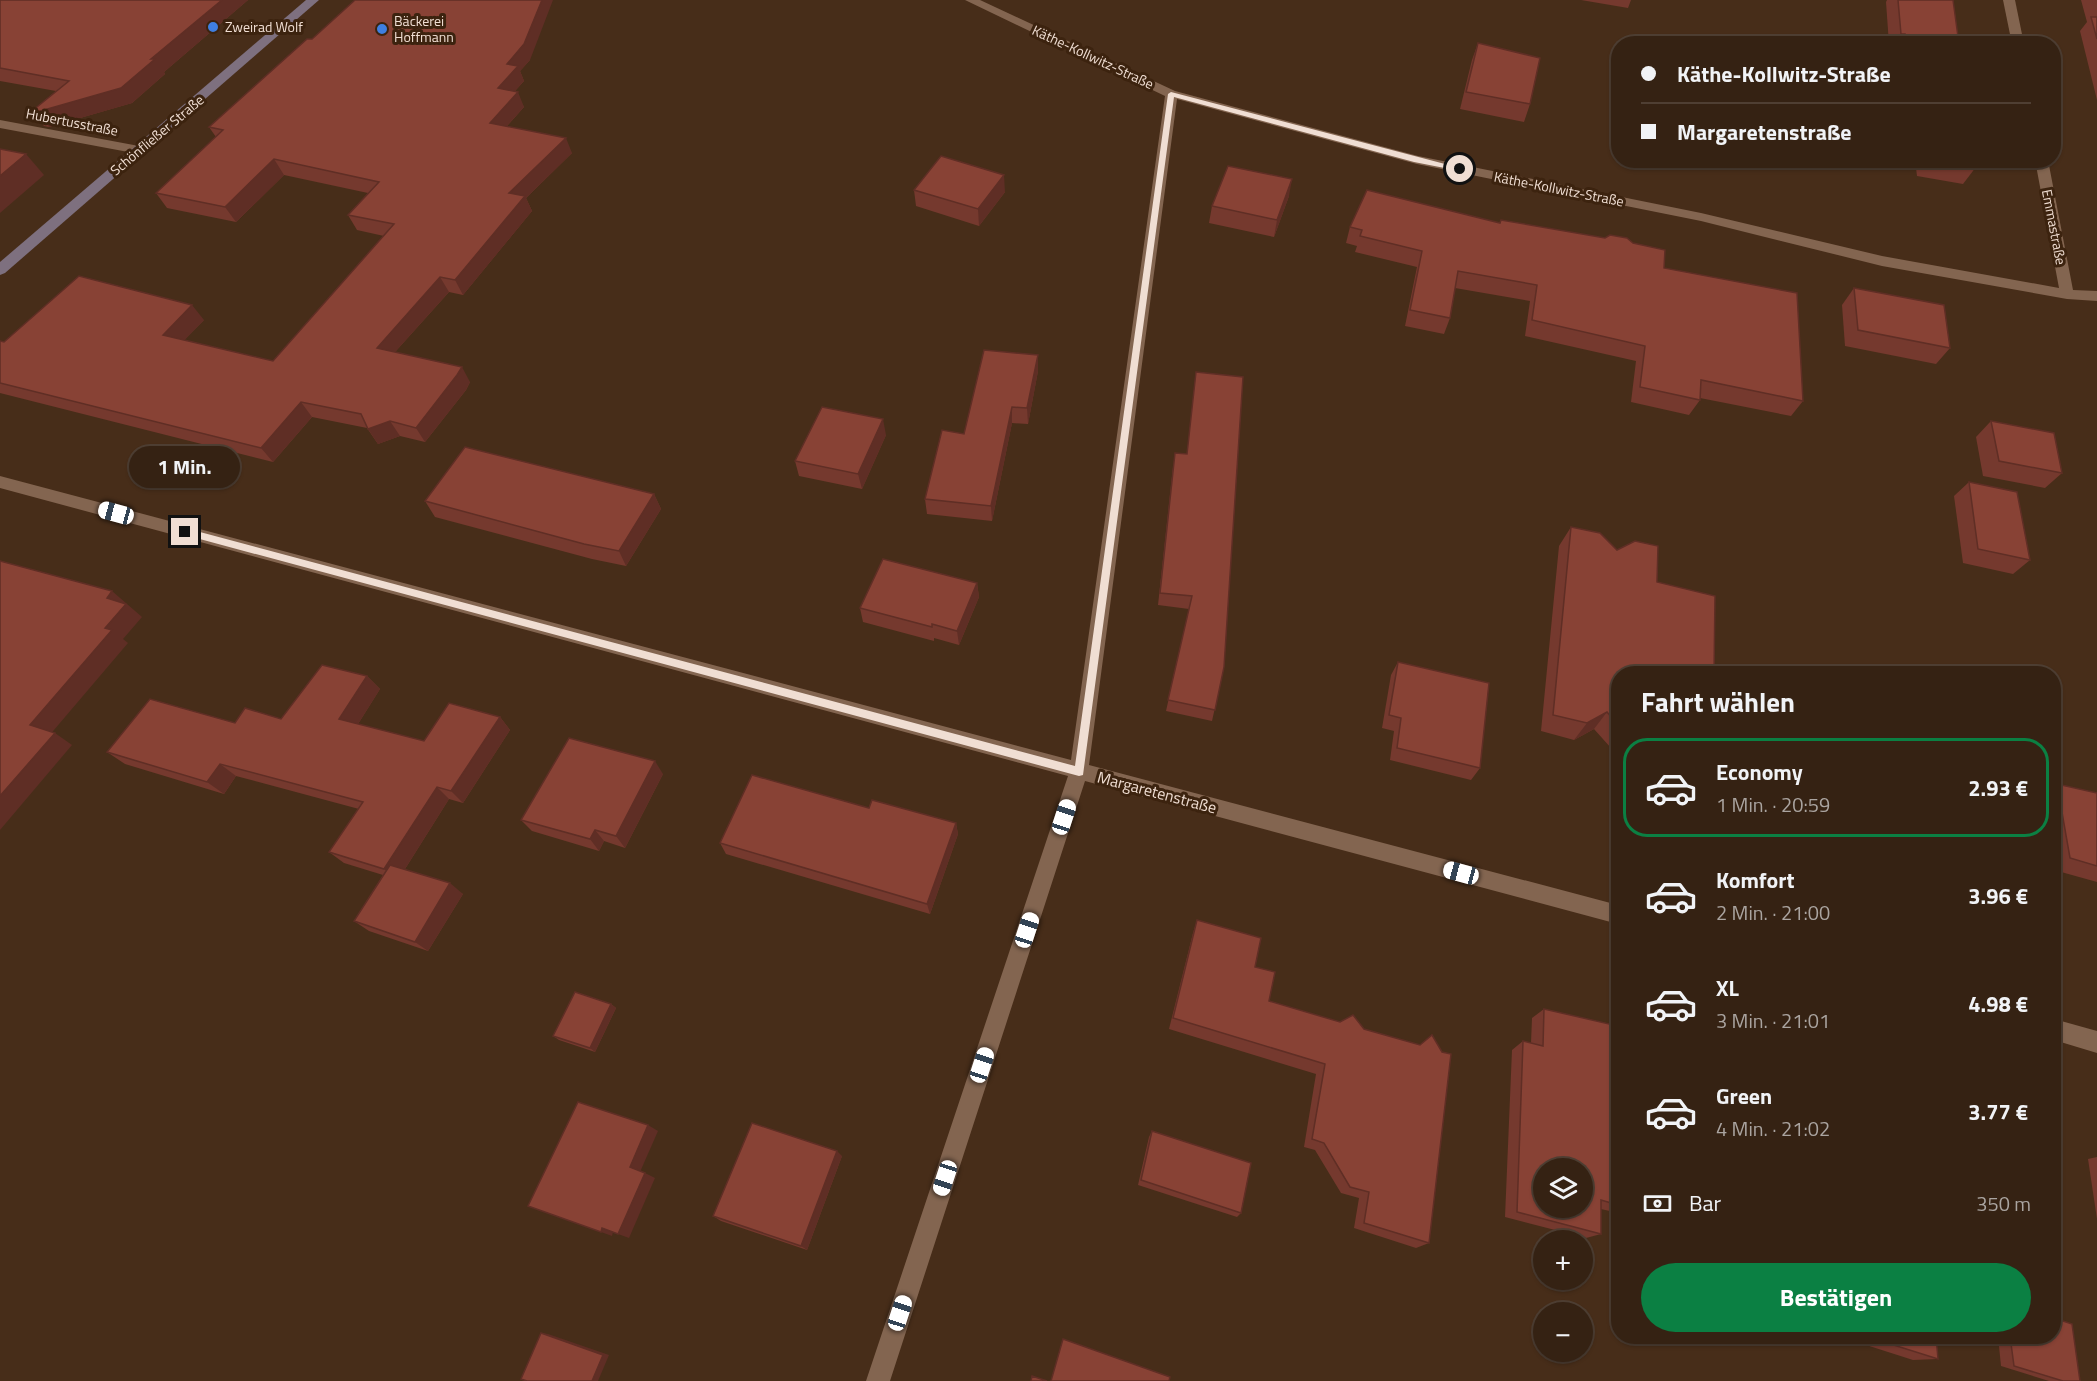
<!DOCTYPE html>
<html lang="de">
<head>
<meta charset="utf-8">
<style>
  :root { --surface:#352213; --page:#3d2a1c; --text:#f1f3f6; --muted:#aaa4a0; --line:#4f3f33; --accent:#0b8043 }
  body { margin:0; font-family:"Titillium Web",sans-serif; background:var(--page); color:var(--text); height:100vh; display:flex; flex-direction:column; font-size:22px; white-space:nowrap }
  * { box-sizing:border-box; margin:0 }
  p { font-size:20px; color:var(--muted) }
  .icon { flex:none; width:33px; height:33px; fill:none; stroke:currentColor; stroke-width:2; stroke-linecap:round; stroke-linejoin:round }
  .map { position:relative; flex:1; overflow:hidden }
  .panel { position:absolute; left:1611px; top:666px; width:450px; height:678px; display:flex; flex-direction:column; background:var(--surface); border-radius:24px; box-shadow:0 2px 4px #0004,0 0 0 2px var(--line) }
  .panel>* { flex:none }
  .guide { position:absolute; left:1611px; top:36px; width:450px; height:132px; border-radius:24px; box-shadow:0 2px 4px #0004,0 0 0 2px var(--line); display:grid; align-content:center; height:132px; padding:0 30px; background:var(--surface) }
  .fabs { position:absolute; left:1533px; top:1158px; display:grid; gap:12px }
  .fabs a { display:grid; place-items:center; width:60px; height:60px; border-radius:50%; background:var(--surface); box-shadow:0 2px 4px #0004,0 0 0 2px var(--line); font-size:30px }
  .end { position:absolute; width:27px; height:27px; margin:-14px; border:8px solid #f0ded3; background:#111; box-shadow:0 0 0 3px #111 }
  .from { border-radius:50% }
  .bubble { position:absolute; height:42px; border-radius:21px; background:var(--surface); box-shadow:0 2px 4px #0004,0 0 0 2px var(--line); font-size:20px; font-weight:700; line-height:42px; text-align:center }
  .car { position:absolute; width:18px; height:36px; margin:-18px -9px; border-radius:8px; box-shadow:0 0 4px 2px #0007; background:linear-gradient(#fff 24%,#345 0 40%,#fff 0 76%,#345 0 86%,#fff 0) }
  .guide b { display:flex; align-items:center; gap:21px; height:57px; font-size:22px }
  .guide b+b { border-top:2px solid var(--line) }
  .guide i { width:15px; height:15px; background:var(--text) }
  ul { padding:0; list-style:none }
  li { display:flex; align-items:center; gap:18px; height:99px; margin:0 12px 9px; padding:0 18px; border:3px solid transparent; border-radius:24px }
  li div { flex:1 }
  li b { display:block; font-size:22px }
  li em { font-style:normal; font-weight:700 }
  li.active { border-color:var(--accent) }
  li>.icon { width:54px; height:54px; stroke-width:1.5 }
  h2 { padding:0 30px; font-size:27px; line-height:72px }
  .pay { display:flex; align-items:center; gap:15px; height:66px; padding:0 30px; font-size:22px }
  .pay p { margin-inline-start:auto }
  .primary-button { display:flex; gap:12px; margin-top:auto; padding:12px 30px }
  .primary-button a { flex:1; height:69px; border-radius:36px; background:var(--accent); color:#fff; font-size:24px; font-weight:700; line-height:69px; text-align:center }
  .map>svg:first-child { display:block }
</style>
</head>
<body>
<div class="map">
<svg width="2097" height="1381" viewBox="0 0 2097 1381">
  <rect width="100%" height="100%" fill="#472d19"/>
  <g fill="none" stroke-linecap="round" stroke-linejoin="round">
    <g fill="#836550" fill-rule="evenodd">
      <polygon points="965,0 980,0 1175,91 1418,156 1701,213 1882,256 2059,288 2035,160 2048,160 2073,290 2097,291 2097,301 2067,299 1882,266 1701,221 1417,164 1177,99 1089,765 1618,905 1618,924 1085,781 890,1381 866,1381 1068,776 0,488 0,476 1071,760 1165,96"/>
      <polygon points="2003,0 2015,0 2024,44 2012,44"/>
      <polygon points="0,120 139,146 145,150 139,154 0,128"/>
      <polygon points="2054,1019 2097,1031 2097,1053 2054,1040"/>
    </g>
    <polygon fill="#7e707f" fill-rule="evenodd" points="306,0 319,0 5,273 0,275 0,262"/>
  </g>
  <g fill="#75392e">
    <polygon points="0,0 248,0 164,72 165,74 132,103 49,127 44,126 32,111 56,91 0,81"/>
    <polygon points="1581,0 1631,0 1628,8"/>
    <polygon points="1887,0 1953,0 1959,44 1889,44 1886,2"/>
    <polygon points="2081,0 2097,0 2097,100 2080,31 2087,22"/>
    <polygon points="1478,43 1530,104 1524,122 1460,109 1472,60"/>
    <polygon points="530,60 520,71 524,81 515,91 524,107 507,126 572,153 526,198 532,211 463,295 449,292 395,352 470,382 466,390 425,442 400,436 378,444 367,428 312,417 273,462 0,393 0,341 4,342 204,320 184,340 273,361 384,236 357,230 348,215 368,193 284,175 236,222 167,208 156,193 216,137 209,127"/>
    <polygon points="1756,160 1811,160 1806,169"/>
    <polygon points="1915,160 1975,160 1976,167 1963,184 1917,176"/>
    <polygon points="914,190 1005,192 979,226 916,206"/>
    <polygon points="1289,196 1274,237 1209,223 1212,206"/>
    <polygon points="1501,220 1633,243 1664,268 1803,401 1791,416 1700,398 1700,400 1689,415 1631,402 1636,361 1525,336 1530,301 1455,288 1450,318 1444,334 1405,326 1417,267 1355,252 1357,246 1346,243 1350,227 1499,223"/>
    <polygon points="1854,288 1950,348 1936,364 1845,346 1842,305"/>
    <polygon points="1038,355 1038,371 1028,424 1012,423 992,521 927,514 925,499 964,434"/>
    <polygon points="1196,372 1224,667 1212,721 1166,711 1189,609 1158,605 1173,467 1187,454"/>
    <polygon points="1991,421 2062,473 2045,488 1983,476 1976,437"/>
    <polygon points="886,435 862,489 799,476 795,461"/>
    <polygon points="1969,482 2030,560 2013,574 1963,563 1954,496"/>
    <polygon points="654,494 661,509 626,566 592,559 435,517 425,501"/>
    <polygon points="1571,527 1618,674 1618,750 1611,748 1594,729 1574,740 1541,731 1559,546"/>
    <polygon points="977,583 979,597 959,645 934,638 934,641 863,622 860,608"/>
    <polygon points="1398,662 1480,768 1471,780 1390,760 1394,731 1382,728 1391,675"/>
    <polygon points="367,676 380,689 358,724 424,741 500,717 510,730 463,803 449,799 405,869 463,894 428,951 369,931 354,921 383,875 344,863 329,852 359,809 236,776 224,794 125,764 107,752 235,723 281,719"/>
    <polygon points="663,774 625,848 604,841 599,851 532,831 521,820"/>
    <polygon points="2057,784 2097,793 2097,882 2054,870 2054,786"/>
    <polygon points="869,808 956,823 958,834 930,914 726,854 720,843"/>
    <polygon points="1197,920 1255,967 1269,1001 1340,1022 1429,1243 1416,1248 1354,1228 1359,1198 1341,1193 1315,1150 1304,1147 1316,1074 1169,1029 1193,933"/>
    <polygon points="611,1004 616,1008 595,1052 559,1040 553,1036"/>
    <polygon points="1544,1009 1618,1026 1618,1213 1601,1209 1601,1234 1586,1238 1505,1217 1512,1050 1523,1041 1531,1043 1532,1018"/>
    <polygon points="1152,1131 1241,1213 1237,1217 1138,1185 1149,1137"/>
    <polygon points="842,1156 807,1250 721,1221 713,1216"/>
    <polygon points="2097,1157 2097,1219 2088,1159"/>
    <polygon points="1838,1336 1936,1336 1938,1359 1913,1360"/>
    <polygon points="1998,1336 2054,1336 2080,1381 2049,1381 2001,1366"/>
  </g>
  <g fill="#5f2e25">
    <polygon points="222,0 248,0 164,72 165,74 132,103 49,127 37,112 151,59"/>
    <polygon points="542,0 553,0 530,60 520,71 524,81 504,103 498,88 507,64"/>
    <polygon points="518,92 524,107 496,138 490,123"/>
    <polygon points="566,138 572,153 526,198 532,211 463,295 455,280 509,193"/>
    <polygon points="26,154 44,175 0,213 0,176"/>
    <polygon points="274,159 284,175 236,222 225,207"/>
    <polygon points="1004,175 1005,192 979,226 978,209"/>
    <polygon points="1292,179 1289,196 1274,237 1277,220"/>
    <polygon points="440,277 449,292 386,362 377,348"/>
    <polygon points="192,305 204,320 175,350 163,335"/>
    <polygon points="1038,355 1038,371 1028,424 1027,408"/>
    <polygon points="462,367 470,382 466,390 425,442 416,428"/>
    <polygon points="301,402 312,417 273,462 261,448"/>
    <polygon points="1012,407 1012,423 992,521 991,506"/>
    <polygon points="883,419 886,435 862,489 858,474"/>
    <polygon points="390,421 400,436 378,444 368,429"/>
    <polygon points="654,494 661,509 626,566 619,551"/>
    <polygon points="977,583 979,597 959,645 957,631"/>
    <polygon points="112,591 142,617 123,639 128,643 48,737 30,725 105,628 107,598"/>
    <polygon points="367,676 380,689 353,732 339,719"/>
    <polygon points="1607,712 1594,729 1574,740 1587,723"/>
    <polygon points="500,717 510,730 463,803 451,791"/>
    <polygon points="55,733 72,745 0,830 0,796"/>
    <polygon points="655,761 663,774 625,848 616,836"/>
    <polygon points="220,764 236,776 224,794 207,782"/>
    <polygon points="437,787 449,799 398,880 384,869"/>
    <polygon points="956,823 958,834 930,914 927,904"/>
    <polygon points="595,830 604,841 599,851 590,839"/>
    <polygon points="450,883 463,894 428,951 415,942"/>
    <polygon points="611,1004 616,1008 595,1052 590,1048"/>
    <polygon points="648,1125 658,1131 640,1172 630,1167"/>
    <polygon points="837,1151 842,1156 807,1250 801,1246"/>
    <polygon points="645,1173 655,1178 629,1238 618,1234"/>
    <polygon points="602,1228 613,1232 612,1236 601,1232"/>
    <polygon points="541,1333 548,1334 609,1355 598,1381 592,1381"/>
  </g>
  <g fill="#884235" stroke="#5f2e25" stroke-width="1.5" fill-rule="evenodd">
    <polygon points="0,0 222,0 151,59 155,59 121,88 37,112 32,111 69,81 0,68"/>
    <polygon points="355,0 542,0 524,44 507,64 518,66 498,88 518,92 490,123 566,138 509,193 525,196 455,280 440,277 377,348 462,367 457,375 416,428 390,421 368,429 361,414 301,402 261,448 0,383 0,341 4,342 79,276 192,305 163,335 273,361 394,224 348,215 379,182 274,159 225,207 156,193 223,130 209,127 307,39 312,39"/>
    <polygon points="1898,0 1953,0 1959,44 1906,44 1905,34 1901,34"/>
    <polygon points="2091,17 2097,17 2097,39"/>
    <polygon points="1478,43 1540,58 1530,104 1466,92"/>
    <polygon points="0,149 26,154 0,176"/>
    <polygon points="941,156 1004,175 978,209 914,190"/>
    <polygon points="1936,160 1975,160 1976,167"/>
    <polygon points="1228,166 1292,179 1277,220 1212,206"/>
    <polygon points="1367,190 1500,223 1501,220 1605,238 1610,235 1627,238 1633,243 1665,250 1664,268 1797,293 1803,401 1701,380 1700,400 1640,387 1645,346 1532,320 1537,285 1458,271 1450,318 1410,310 1422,251 1360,236 1362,230 1350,227"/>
    <polygon points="1854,288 1944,305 1950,348 1858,330"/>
    <polygon points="984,350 1038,355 1027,408 1012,407 991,506 925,499 942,430 964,434"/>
    <polygon points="1196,372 1243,377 1224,667 1215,710 1168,700 1192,596 1160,593 1175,453 1187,454"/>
    <polygon points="822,407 883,419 858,474 795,461"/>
    <polygon points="1991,421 2054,433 2062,473 1999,461"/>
    <polygon points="465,447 654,494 619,551 584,544 425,501"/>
    <polygon points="1969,482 2017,492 2030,560 1978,549"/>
    <polygon points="1571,527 1600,533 1617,550 1635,541 1658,546 1657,582 1715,596 1714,674 1618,674 1618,725 1607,712 1587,723 1553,715"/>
    <polygon points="883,559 977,583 957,631 932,624 932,627 860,608"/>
    <polygon points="0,561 112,591 107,598 126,604 105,628 112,630 30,725 55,733 0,796"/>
    <polygon points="1398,662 1489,683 1480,768 1397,748 1401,718 1389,715"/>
    <polygon points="322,665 367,676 339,719 424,741 449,703 500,717 451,791 437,787 384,869 329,852 363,802 220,764 207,782 107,752 150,699 235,723 245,708 281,719"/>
    <polygon points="569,738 655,761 616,836 595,830 590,839 521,820"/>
    <polygon points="752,775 869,808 872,800 956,823 927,904 720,843"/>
    <polygon points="2057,784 2097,793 2097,866 2070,858"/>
    <polygon points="390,865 450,883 415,942 354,921"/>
    <polygon points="1197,920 1261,938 1255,967 1275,972 1269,1001 1340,1022 1353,1015 1364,1029 1420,1045 1432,1035 1442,1052 1451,1054 1429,1243 1364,1223 1369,1192 1350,1187 1324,1143 1312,1139 1325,1064 1173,1018"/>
    <polygon points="575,992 611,1004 590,1048 553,1036"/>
    <path d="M 1544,1009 L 1618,1026 L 1618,1205 L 1601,1200 L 1601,1234 L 1517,1212 L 1523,1041 L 1543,1046 ZM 1544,1168 L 1582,1168 L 1582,1208 L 1544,1208 Z"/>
    <polygon points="578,1102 648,1125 630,1167 645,1173 618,1234 602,1228 601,1232 528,1206"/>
    <polygon points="752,1123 837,1151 801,1246 713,1216"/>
    <polygon points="1152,1131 1251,1163 1241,1213 1141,1180"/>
    <polygon points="2054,1318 2072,1324 2080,1381 2063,1381 2014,1366 2010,1336 2054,1336"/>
    <polygon points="541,1333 603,1355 592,1381 527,1381 521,1379"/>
    <polygon points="1865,1336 1936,1336 1938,1359"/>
    <polygon points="1063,1339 1170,1377 1169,1381 1051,1381"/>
    <polygon points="1032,1376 1047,1381 1031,1381"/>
  </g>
  <polygon fill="#f0ded3" points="1171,92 1464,169 1460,171 1414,162 1174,97 1083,775 1079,776 185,535 181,532 185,528 1075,766 1168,94"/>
  <g fill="#3f7fe0" stroke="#3c230f" stroke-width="2">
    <circle cx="213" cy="27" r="6"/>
    <circle cx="382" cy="29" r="6"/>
  </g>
  <g text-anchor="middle" stroke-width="6" stroke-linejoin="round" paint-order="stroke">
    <g font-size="14" fill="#f0ded3" stroke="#3c230f" text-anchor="start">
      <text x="394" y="26">Bäckerei<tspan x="394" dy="16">Hoffmann</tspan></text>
      <text x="225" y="32">Zweirad Wolf</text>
    </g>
    <g font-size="14" fill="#f0ded3" stroke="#3c230f">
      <text transform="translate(1093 57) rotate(25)" y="5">Käthe-Kollwitz-Straße</text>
      <text transform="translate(72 122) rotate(11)" y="5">Hubertusstraße</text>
      <text transform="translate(157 135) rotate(-40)" y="5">Schönfließer Straße</text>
      <text transform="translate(1559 189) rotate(11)" y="5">Käthe-Kollwitz-Straße</text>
      <text transform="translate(2054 227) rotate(79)" y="5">Emmastraße</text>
    </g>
    <g font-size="16" fill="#f0ded3" stroke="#3c230f">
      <text transform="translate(1157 792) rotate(15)" y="6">Margaretenstraße</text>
    </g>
  </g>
</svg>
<div class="fabs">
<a><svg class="icon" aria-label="layers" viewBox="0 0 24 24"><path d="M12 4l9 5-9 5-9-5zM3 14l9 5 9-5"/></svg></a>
<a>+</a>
<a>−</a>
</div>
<i class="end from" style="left:1460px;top:169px"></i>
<i class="end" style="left:185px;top:532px"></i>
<div class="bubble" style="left:129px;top:446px;width:111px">1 Min.</div>
<i class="car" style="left:116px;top:513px;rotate:285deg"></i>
<i class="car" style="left:1064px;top:817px;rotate:18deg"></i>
<i class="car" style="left:1461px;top:873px;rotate:285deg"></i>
<i class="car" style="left:1027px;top:930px;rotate:18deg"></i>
<i class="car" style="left:982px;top:1065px;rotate:18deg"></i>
<i class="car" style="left:945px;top:1178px;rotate:198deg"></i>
<i class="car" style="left:900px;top:1313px;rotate:18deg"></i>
<div class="guide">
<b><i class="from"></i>Käthe-Kollwitz-Straße</b>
<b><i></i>Margaretenstraße</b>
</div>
<section class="panel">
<h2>Fahrt wählen</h2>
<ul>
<li class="active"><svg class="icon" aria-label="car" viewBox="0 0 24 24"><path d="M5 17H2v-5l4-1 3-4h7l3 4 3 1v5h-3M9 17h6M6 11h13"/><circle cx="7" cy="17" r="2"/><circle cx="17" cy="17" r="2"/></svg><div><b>Economy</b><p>1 Min. · 20:59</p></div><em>2.93 €</em></li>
<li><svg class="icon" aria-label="car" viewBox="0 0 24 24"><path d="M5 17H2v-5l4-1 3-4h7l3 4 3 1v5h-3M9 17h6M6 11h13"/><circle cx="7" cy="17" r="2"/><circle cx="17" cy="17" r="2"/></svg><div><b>Komfort</b><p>2 Min. · 21:00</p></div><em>3.96 €</em></li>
<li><svg class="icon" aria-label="car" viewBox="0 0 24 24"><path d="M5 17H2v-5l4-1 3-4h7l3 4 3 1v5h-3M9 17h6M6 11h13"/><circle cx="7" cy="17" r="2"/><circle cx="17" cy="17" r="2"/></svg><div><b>XL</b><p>3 Min. · 21:01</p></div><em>4.98 €</em></li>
<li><svg class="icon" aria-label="car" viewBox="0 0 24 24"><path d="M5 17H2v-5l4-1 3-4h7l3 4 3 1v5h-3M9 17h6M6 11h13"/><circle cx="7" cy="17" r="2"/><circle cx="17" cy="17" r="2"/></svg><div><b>Green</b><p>4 Min. · 21:02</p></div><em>3.77 €</em></li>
</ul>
<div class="pay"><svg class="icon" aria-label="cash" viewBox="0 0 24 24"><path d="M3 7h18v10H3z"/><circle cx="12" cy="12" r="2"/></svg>Bar<p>350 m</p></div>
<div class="primary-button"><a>Bestätigen</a></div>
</section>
</div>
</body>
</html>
